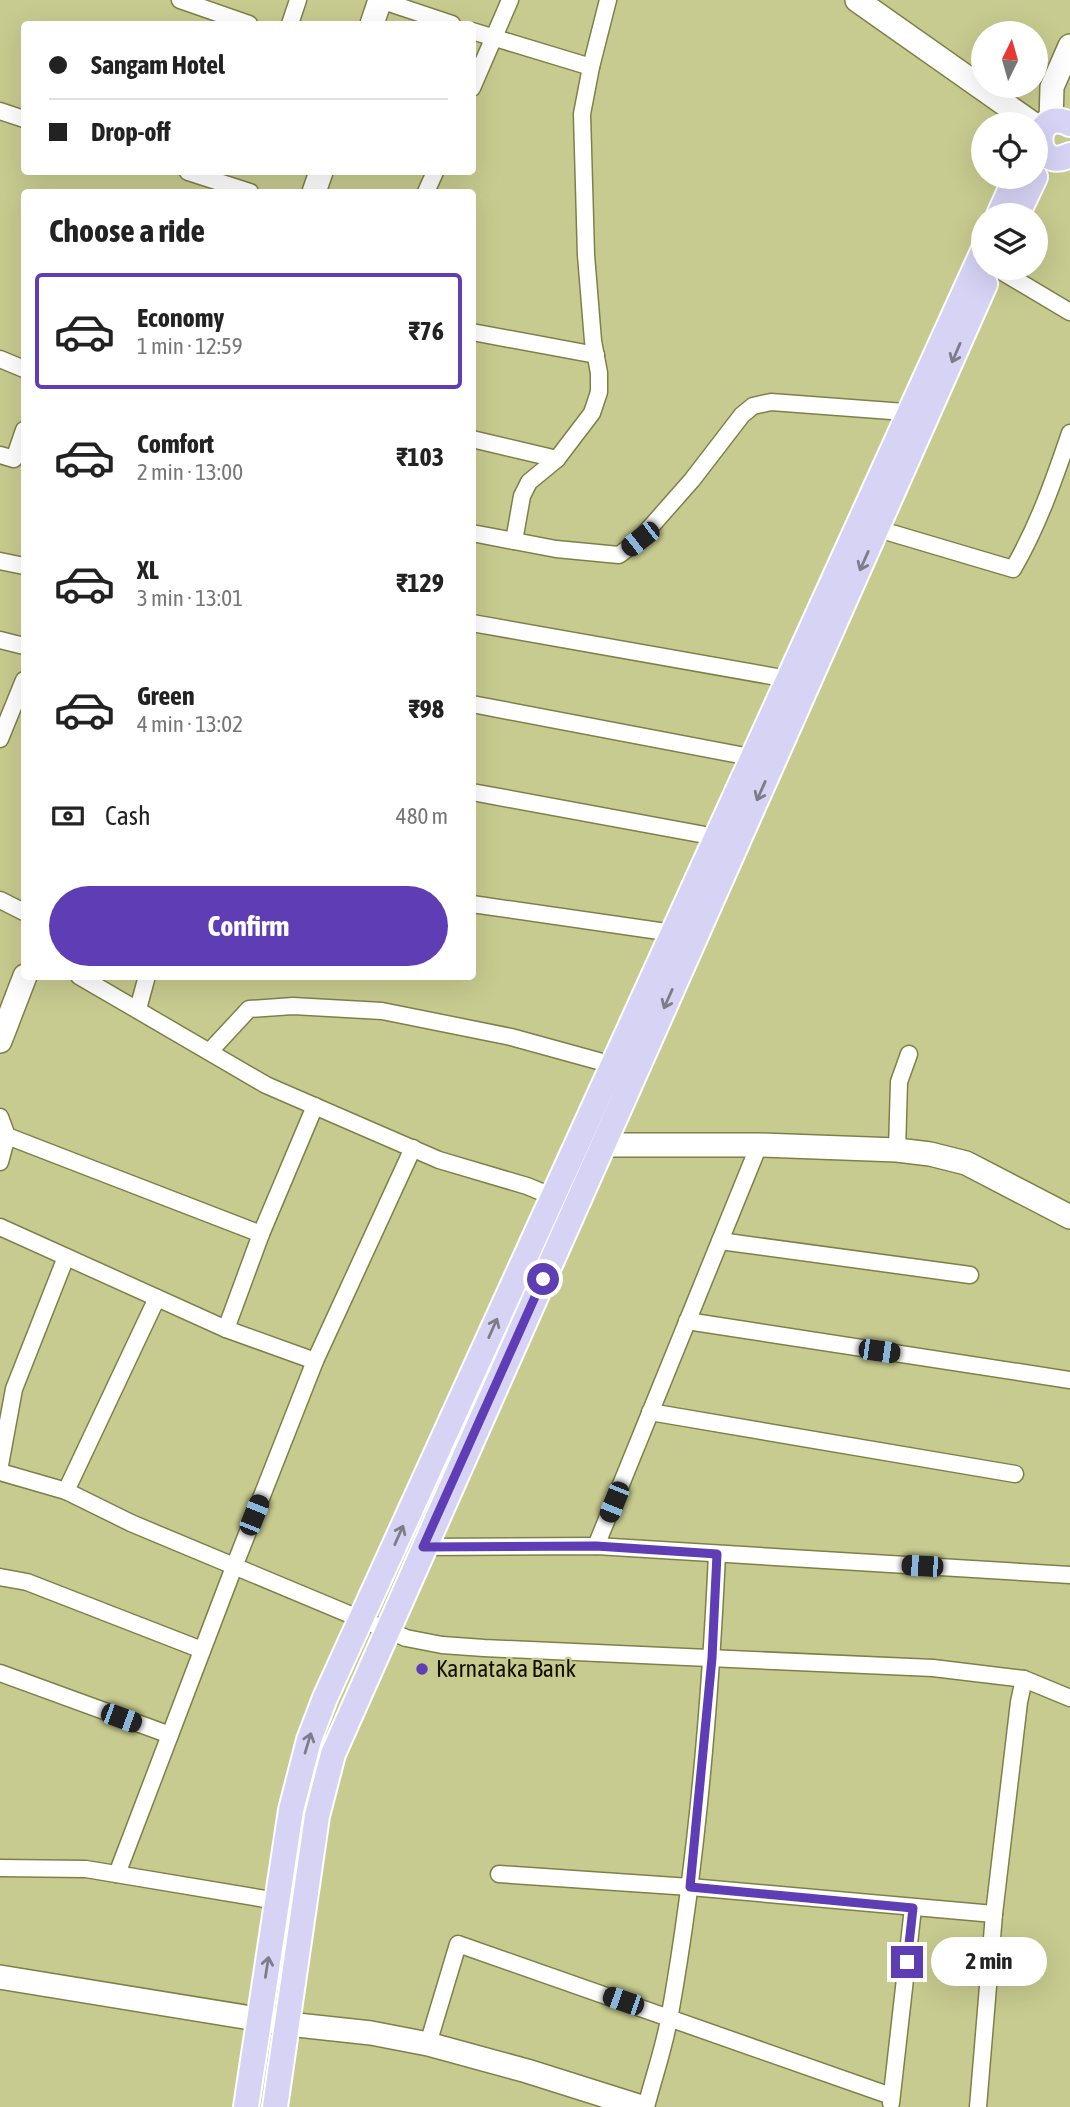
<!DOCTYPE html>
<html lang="en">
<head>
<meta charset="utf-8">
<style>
  :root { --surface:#fff; --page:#f6f6f6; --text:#222; --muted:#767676; --line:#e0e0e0; --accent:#5e3db5 }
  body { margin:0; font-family:"Asap Condensed",sans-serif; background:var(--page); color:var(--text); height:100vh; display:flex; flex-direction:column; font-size:26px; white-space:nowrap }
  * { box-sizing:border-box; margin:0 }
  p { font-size:23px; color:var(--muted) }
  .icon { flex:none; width:38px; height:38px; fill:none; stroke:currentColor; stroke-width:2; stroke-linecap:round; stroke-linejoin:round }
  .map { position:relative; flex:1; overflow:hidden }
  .sheet { position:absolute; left:21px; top:189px; width:455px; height:791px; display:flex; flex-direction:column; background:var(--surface); border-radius:7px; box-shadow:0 7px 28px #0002 }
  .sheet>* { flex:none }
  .top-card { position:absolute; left:21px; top:21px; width:455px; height:154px; border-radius:7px; box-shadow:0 7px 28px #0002; display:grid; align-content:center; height:154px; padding:0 28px; background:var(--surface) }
  .needle { width:46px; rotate:5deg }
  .fabs { position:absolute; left:971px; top:21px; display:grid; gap:14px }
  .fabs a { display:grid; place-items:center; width:77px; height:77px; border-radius:50%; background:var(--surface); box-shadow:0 7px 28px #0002; font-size:35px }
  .end { position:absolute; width:32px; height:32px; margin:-16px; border:9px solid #5e3db5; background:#fff; box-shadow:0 0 0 4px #fff }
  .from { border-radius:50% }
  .bubble { position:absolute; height:49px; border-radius:24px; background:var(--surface); box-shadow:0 7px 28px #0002; font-size:23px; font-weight:700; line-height:49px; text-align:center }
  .car { position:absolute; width:21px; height:42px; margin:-21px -10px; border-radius:9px; box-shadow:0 0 5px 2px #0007; background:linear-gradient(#222 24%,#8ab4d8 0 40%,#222 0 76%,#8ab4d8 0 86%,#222 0) }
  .top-card b { display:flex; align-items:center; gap:24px; height:66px; font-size:26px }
  .top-card b+b { border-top:2px solid var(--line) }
  .top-card i { width:18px; height:18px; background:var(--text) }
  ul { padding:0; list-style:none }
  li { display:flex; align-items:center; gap:21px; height:116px; margin:0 14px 10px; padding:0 14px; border:4px solid transparent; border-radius:7px }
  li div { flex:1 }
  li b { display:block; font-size:26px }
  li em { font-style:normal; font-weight:700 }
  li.active { border-color:var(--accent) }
  li>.icon { width:63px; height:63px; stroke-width:1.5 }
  h2 { padding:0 28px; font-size:32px; line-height:84px }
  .pay { display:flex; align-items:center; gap:18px; height:77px; padding:0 28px; font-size:26px }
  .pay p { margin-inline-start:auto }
  .action { display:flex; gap:14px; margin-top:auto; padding:14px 28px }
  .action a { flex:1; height:80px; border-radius:42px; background:var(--accent); color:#fff; font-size:28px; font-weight:700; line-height:80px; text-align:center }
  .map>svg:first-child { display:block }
</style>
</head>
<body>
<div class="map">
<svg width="1070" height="2107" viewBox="0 0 1070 2107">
  <rect width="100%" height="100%" fill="#c8cb8f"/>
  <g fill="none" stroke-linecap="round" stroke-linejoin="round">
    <g stroke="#7e8147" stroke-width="19">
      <g id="street">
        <polyline points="180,0 249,24"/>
        <polyline points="380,0 452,24"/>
        <polyline points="290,24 298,0"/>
        <polyline points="472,31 591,67"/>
        <polyline points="472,88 510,0"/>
        <polyline points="0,111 24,119"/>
        <polyline points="188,172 250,192"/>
        <polyline points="426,192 435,172"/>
        <polyline points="996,268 1070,312"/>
        <polyline points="472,332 596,355"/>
        <polyline points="0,359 24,369"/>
        <polyline points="472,439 557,459"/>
        <polyline points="0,455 14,459 24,430"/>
        <path d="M 878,529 L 1013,569 C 1038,526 1054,480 1070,433"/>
        <polyline points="472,533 556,549 619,555 640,539 692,480 742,415 753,406 771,402 918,413"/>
        <polyline points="514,541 522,496 529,482 557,459 592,413 599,392 599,373 593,341 586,255 582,114 591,67 608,0"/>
        <polyline points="0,561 24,566"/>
        <polyline points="472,623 788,679"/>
        <polyline points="0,640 24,646"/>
        <polyline points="472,704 761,759"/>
        <polyline points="0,739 24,680"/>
        <polyline points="472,792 716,837"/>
        <polyline points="0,900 24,912"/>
        <polyline points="472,904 673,933"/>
        <polyline points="79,976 266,1085 439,1160 527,1186 561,1200"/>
        <polyline points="138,1009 147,976"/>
        <polyline points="210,1051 249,1009 293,1006 382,1011 511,1037 620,1067"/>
        <polyline points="0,1117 7,1136 0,1162"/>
        <polyline points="7,1136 261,1234"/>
        <polyline points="897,1150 899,1082 909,1054"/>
        <polyline points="0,1227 226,1329 315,1361"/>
        <polyline points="720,1241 970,1275"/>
        <polyline points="687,1321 1070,1380"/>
        <polyline points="226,1329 261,1234 315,1106"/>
        <polyline points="650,1412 1015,1474"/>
        <polyline points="0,1465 14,1389 66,1257"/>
        <polyline points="0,1472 66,1491 131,1523 406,1638 442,1645 484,1648 933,1668 1024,1679 1070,1698"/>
        <polyline points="66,1491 157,1298"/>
        <polyline points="596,1546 759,1145"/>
        <polyline points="423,1547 596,1546 1070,1575"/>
        <polyline points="0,1577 27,1582 202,1650"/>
        <polyline points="0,1673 170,1735"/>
        <polyline points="0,1868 86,1869 277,1901"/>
        <polyline points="117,1874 234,1567 315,1361 413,1148"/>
        <polyline points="499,1874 690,1887 994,1914"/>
        <polyline points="428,2044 458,1944 891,2096"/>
        <polyline points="891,2103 913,1908"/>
        <path d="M 646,2107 C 654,2076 665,2045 670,2014 C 697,1863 710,1707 717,1554"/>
        <polyline points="978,2107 994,1914 1019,1702 1024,1679"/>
      </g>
    </g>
    <g stroke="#7e8147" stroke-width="26">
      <g id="secondary">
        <polyline points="857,0 1033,124"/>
        <polyline points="372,24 380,0"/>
        <polyline points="1051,122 1052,87 1070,46"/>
        <polyline points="314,192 321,172"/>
        <polyline points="0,1041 25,976"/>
        <polyline points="603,1145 759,1145 897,1150 930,1154 966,1163 1070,1217"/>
        <polyline points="0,1977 288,2024 371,2033 428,2044 527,2071 641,2107"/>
      </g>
    </g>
    <g stroke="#fff" stroke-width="28">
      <g id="primary">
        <path d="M 1070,124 C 1030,105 1031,175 1070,155"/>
        <polyline points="999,215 1016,177"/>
        <polyline points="1017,215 1035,177"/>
        <polyline points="246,2107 291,1810 309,1740 325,1698 984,249"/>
        <polyline points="275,2107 317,1816 333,1754 985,284"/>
      </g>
    </g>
    <use href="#street" stroke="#fff" stroke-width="16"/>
    <use href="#secondary" stroke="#fff" stroke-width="23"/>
    <use href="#primary" stroke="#d7d3f5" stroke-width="24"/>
  </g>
  <defs><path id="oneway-shaft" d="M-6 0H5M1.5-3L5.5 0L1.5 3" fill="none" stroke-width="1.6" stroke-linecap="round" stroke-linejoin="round" transform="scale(1.75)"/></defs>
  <g stroke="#7e7c87">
    <use href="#oneway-shaft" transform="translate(956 353) rotate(113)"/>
    <use href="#oneway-shaft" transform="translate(864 561) rotate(114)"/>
    <use href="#oneway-shaft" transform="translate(761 791) rotate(114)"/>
    <use href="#oneway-shaft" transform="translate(668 999) rotate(114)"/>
    <use href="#oneway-shaft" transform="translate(493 1328) rotate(-66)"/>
    <use href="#oneway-shaft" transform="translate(399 1535) rotate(-66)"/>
    <use href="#oneway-shaft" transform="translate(308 1743) rotate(-73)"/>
    <use href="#oneway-shaft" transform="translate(267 1967) rotate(-81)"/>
  </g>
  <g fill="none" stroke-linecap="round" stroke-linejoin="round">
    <polyline stroke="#5e3db5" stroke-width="9" points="543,1279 423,1547 596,1546 717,1554 712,1658 690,1887 913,1908 907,1962"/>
  </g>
  <circle fill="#5e3db5" stroke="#c8cb8f" stroke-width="2.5" cx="422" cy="1669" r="7"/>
  <g text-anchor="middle" stroke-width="5" stroke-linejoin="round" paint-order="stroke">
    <g font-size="24" fill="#110" stroke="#c8cb8f" text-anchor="start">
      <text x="436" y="1677">Karnataka Bank</text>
    </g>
  </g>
</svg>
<div class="fabs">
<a><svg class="needle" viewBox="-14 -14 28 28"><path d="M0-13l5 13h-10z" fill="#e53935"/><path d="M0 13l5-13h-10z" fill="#767676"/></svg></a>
<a><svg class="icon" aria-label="locate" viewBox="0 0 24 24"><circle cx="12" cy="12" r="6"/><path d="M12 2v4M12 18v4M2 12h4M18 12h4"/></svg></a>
<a><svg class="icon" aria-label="layers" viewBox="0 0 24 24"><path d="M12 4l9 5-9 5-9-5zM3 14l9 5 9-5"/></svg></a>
</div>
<i class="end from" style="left:543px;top:1279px"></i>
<i class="end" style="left:907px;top:1962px"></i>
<div class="bubble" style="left:931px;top:1937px;width:116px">2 min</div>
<i class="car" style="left:640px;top:539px;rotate:232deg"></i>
<i class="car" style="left:879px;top:1351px;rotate:98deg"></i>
<i class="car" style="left:614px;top:1502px;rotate:202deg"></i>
<i class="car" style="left:254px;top:1515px;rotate:22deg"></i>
<i class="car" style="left:922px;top:1566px;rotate:273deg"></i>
<i class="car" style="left:121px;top:1718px;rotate:110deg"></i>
<i class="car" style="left:623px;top:2001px;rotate:289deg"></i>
<div class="top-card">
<b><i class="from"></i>Sangam Hotel</b>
<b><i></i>Drop-off</b>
</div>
<section class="sheet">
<h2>Choose a ride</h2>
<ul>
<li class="active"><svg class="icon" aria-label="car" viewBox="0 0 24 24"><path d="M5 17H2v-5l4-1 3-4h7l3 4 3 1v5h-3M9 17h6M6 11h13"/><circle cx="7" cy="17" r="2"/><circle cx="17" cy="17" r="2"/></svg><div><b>Economy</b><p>1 min · 12:59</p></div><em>₹76</em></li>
<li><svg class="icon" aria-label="car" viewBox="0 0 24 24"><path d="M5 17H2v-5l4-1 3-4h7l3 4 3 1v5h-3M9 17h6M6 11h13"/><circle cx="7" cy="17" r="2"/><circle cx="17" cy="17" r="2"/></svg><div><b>Comfort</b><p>2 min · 13:00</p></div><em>₹103</em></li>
<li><svg class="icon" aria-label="car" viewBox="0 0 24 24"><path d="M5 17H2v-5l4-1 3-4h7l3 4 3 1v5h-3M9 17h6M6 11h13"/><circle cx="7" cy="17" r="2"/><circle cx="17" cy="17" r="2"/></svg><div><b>XL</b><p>3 min · 13:01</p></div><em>₹129</em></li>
<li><svg class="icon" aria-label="car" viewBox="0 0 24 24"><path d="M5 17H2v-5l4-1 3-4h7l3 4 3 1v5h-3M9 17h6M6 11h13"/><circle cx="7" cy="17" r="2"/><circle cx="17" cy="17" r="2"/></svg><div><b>Green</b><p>4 min · 13:02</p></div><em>₹98</em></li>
</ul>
<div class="pay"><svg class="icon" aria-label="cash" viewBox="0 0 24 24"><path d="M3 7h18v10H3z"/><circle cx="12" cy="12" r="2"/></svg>Cash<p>480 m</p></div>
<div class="action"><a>Confirm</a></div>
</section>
</div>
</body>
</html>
